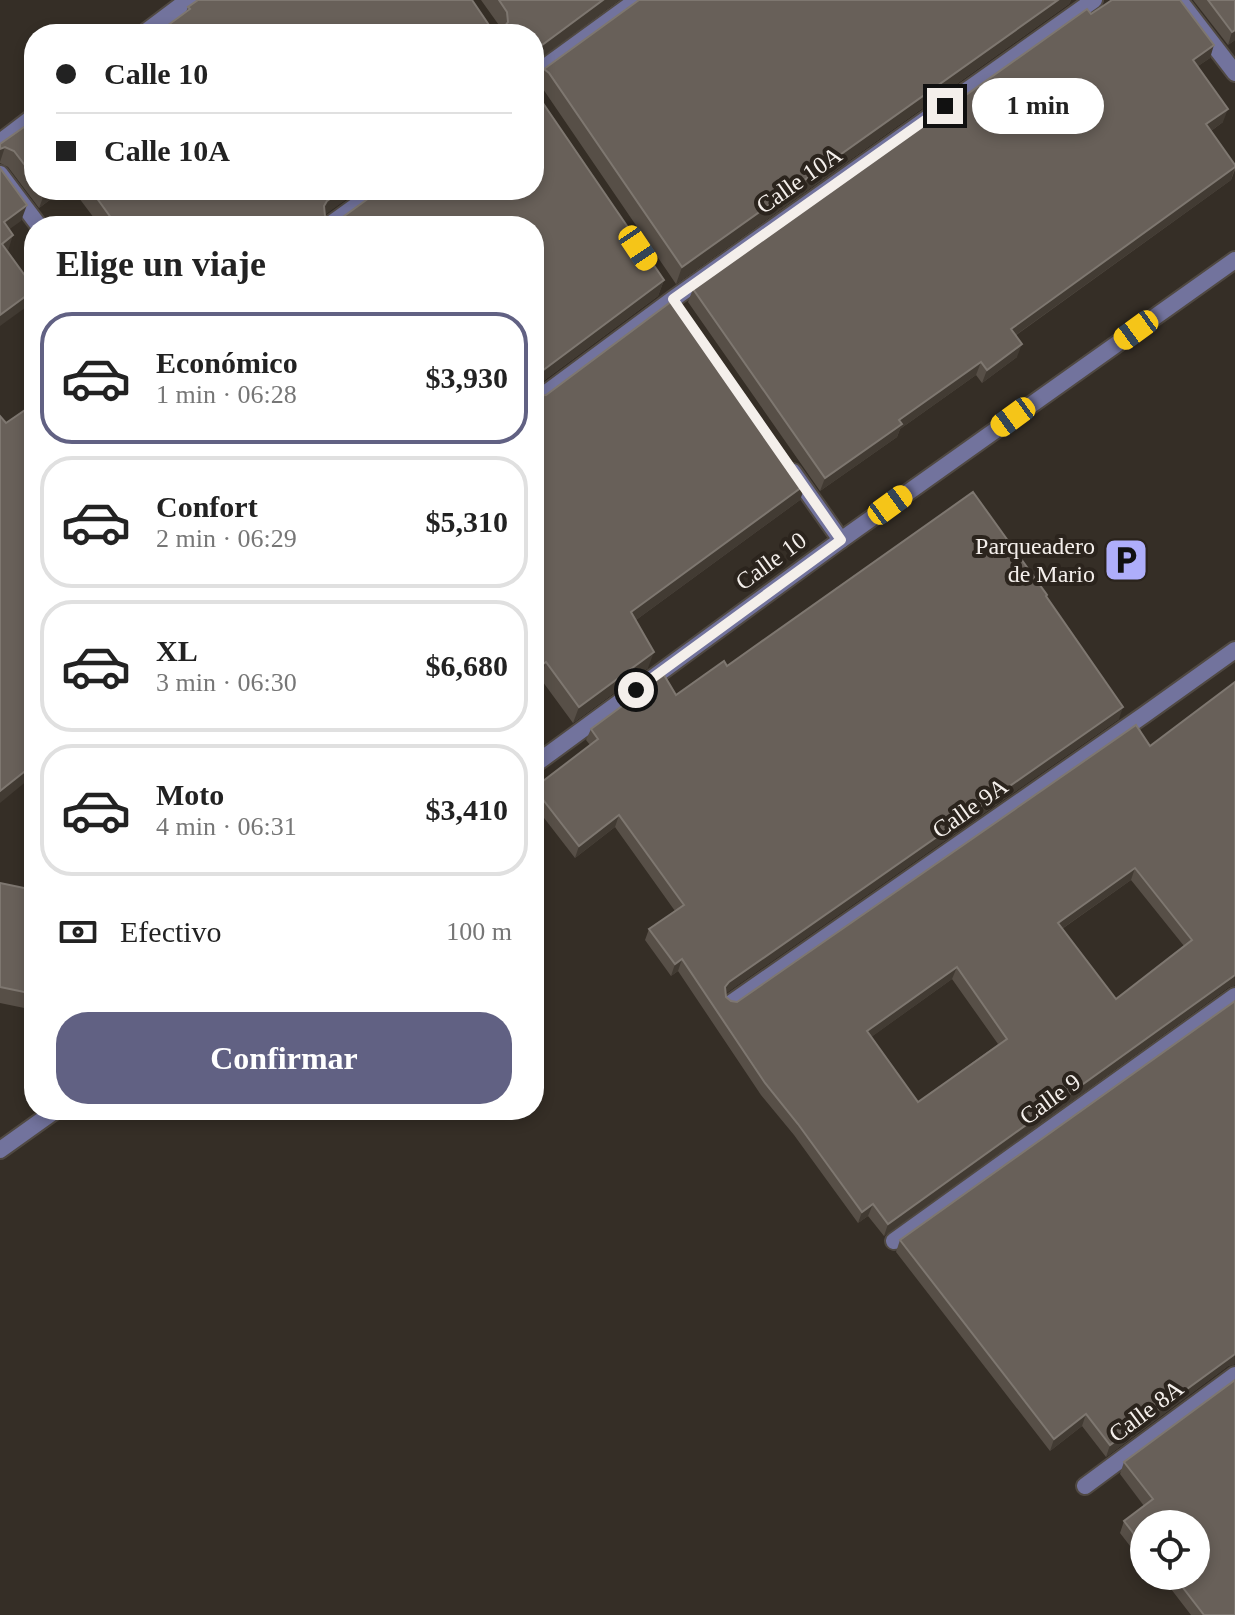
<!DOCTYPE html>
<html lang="es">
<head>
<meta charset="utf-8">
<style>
  :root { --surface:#fff; --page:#f6f6f6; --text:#222; --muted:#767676; --line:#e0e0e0; --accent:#616183 }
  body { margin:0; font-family:Georgia,serif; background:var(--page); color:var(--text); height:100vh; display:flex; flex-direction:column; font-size:30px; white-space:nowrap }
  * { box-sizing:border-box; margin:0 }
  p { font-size:26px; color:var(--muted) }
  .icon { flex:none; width:44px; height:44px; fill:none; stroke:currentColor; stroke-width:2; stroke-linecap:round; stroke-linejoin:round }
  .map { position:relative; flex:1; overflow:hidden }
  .sheet { position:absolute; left:24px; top:216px; width:520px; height:904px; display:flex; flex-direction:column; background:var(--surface); border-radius:32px; box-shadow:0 4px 12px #0003 }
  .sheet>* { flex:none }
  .guide { position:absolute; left:24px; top:24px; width:520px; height:176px; border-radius:32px; box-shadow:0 4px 12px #0003; display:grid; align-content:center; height:176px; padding:0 32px; background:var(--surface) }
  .tools { position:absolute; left:1130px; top:1510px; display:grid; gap:16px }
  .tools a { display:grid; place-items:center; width:80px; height:80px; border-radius:50%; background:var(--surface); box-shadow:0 4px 12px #0003; font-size:40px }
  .end { position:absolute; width:36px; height:36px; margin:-18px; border:10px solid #f4efeb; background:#111; box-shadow:0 0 0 4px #111 }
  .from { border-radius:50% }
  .bubble { position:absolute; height:56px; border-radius:28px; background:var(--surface); box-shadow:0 4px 12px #0003; font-size:26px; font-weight:700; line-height:56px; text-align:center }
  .car { position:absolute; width:24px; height:48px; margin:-24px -12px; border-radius:10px; box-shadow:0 0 6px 2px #0007; background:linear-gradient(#f5c518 24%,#345 0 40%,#f5c518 0 76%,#345 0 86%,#f5c518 0) }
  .guide b { display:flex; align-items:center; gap:28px; height:76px; font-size:30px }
  .guide b+b { border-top:2px solid var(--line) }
  .guide i { width:20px; height:20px; background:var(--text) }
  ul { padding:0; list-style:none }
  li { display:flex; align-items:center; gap:24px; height:132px; margin:0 16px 12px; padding:0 16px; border:4px solid var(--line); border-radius:32px }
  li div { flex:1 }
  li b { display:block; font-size:30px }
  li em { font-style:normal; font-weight:700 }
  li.active { border-color:var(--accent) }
  li>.icon { width:72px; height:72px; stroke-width:1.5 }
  h2 { padding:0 32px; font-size:36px; line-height:96px }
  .pay { display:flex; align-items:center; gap:20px; height:88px; padding:0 32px; font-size:30px }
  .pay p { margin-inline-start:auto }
  .cta { display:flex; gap:16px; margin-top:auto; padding:16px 32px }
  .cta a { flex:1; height:92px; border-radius:32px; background:var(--accent); color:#fff; font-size:32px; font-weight:700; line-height:92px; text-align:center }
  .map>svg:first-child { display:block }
</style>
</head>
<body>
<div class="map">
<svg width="1235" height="1615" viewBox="0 0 1235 1615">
  <rect width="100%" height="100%" fill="#352e26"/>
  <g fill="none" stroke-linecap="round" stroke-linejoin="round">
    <g stroke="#504942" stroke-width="20">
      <g id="lane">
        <polyline points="143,34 188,0"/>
        <polyline points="534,75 637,0"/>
        <polyline points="0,142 34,116"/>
        <polyline points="328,226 378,190"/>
        <polyline points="534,402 673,299 1094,0"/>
        <polyline points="793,472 841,540"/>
        <polyline points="731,1003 1144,715 1235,650"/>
        <polyline points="894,1241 1235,996"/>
        <polyline points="1085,1486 1235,1375"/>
      </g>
    </g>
    <g stroke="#504942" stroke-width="20">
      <g id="street">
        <polyline points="1179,0 1235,73"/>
        <polyline points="0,174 39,226"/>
        <polyline points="534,765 841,540 1235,260"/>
        <polyline points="0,1150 56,1110"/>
      </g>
    </g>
    <use href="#lane" stroke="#72739d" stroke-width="16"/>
    <use href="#street" stroke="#72739d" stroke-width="16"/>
  </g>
  <g fill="#574f47" fill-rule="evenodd">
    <polygon points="481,0 619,0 534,63 186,12 188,7 489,25 494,28 501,28"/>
    <polygon points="639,0 1071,0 1069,4 676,284 543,89 538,85 544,69"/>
    <polygon points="1193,0 1235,0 1235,40 1228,45"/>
    <polygon points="1091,14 1210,58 1198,66 1223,122 1211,131 1235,165 1235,170 1231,180 1015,336 1017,357 982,383 976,375 900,429 897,437 820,491 688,302 693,289"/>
    <polygon points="534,90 664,280 658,296 534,388 534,226 100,226 73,190 359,190 324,215 330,220 340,219 380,190 534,190"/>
    <polygon points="34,120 34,190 63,190 39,208 8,167 0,163 0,144"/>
    <polygon points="536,396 800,500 636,620 648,668 573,723 540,678"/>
    <path d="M 1047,595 L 1046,597 L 1119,719 L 726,993 L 726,997 L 731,1001 L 737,1002 L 1150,746 L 1235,682 L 1235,985 L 1229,987 L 884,1236 L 868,1216 L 858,1223 L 794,1135 L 761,1095 L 678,971 L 671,976 L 645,940 L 649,929 L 675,911 L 615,827 L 575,858 L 534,805 L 534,788 L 590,745 L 586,740 L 591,729 L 676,695 L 727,666 ZM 1131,880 L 1184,946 L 1116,999 L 1062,929 ZM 952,979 L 998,1044 L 918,1102 L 871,1037 Z"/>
    <polygon points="0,883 34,890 34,1010 0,1003"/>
    <polygon points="1235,1001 1235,1364 1228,1366 1106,1457 1082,1426 1050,1451 896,1252 900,1240"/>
    <polygon points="1235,1380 1235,1615 1191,1615 1161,1576 1196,1576 1144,1524 1144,1564 1120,1533 1124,1521 1144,1506 1120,1474 1124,1462"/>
  </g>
  <g fill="#423b33">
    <polygon points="603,0 619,0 534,63 534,51"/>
    <polygon points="1058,0 1071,0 1069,4 676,284 682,267"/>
    <polygon points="1235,30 1235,40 1228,45 1232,32"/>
    <polygon points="1214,45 1210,58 1188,73 1193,60"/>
    <polygon points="1228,109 1223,122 1201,138 1206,124"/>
    <polygon points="5,147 0,162 0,149"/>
    <polygon points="1235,167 1231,180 1006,342 1011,329"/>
    <polygon points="47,190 63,190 39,208 45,192"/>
    <polygon points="343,190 359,190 322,217 324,206 327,201"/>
    <polygon points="27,205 21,221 0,236 4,222"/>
    <polygon points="13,235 8,251 2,244"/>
    <polygon points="664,280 658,296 534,388 534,377"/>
    <polygon points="34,290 29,305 0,326 0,315"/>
    <polygon points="1022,344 1017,357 982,383 987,370"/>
    <polygon points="981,362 976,375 900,429 897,437 820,491 825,478 899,420"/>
    <polygon points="806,484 800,500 625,628 631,612"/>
    <polygon points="654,652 648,668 573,723 579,707"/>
    <polygon points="546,662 540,678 534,683 534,671"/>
    <polygon points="1123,707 1119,719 725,994 725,987 729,982"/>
    <polygon points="34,764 34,775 0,803 0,791"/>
    <polygon points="619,815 615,827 575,858 579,846"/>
    <polygon points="1135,868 1131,880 1053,935 1058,923"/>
    <polygon points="682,959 678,971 671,976 675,964"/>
    <polygon points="957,967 952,979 863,1043 867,1031"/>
    <polygon points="1233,975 1235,975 1235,985 1229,987 884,1236 888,1224"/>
    <polygon points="873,1204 868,1216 858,1223 862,1212"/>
    <polygon points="1233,1354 1235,1354 1235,1364 1228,1366 1106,1457 1110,1445"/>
    <polygon points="1086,1414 1082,1426 1050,1451 1054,1439"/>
  </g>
  <g fill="#686059" stroke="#7e7770" stroke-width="2" fill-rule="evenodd">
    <polygon points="198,0 472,0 489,25 494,28 504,27 508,22 507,12 499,0 603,0 534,51 534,34 156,34 190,9 188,7"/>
    <polygon points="639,0 1058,0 682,267 549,73 544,69"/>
    <polygon points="1112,0 1180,0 1214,45 1193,60 1228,109 1206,124 1235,165 1235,167 1011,329 1022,344 987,370 981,362 899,420 902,424 825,478 693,289 1087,9 1091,14"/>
    <polygon points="1208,0 1235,0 1235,30 1232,32"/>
    <polygon points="534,90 664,280 534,377 534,226 117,226 91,190 343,190 327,201 324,206 325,216 330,220 340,219 380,190 534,190"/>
    <polygon points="34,120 34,177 14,151 5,147 0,149 0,144"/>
    <polygon points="0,168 27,205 4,222 13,235 2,244 34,288 34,290 0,315"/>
    <polygon points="676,298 806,484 631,612 654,652 579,707 546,662 534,671 534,394 536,396 546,395"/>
    <polygon points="34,404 34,764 0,791 0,416 6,423"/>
    <path d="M 973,492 L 1047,595 L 1046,596 L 1123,707 L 729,982 L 725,987 L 726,997 L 731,1001 L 737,1002 L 1136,725 L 1150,746 L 1235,682 L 1235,975 L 888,1224 L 873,1204 L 862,1212 L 798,1124 L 765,1083 L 682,959 L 675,964 L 649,929 L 684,905 L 619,815 L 579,846 L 534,788 L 598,739 L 591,729 L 664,675 L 676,695 L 724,661 L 727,666 ZM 1135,868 L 1192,940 L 1116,999 L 1058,923 ZM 957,967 L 1007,1039 L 918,1102 L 867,1031 Z"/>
    <polygon points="0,883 34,890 34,994 0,987"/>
    <polygon points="1235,1001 1235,1354 1110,1445 1086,1414 1054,1439 900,1240"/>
    <polygon points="1235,1380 1235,1615 1204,1615 1174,1576 1196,1576 1196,1524 1144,1524 1144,1547 1124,1521 1153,1499 1124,1462"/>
  </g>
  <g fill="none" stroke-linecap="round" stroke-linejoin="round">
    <polyline stroke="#f4efeb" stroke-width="10" points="636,690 841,540 673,299 945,106"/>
  </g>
  <defs>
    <g id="parking-square" transform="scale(2.3)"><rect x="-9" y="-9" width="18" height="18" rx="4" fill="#aeaefa" stroke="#2b241d"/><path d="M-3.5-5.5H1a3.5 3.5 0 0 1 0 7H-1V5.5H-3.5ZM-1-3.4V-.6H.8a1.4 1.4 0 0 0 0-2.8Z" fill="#111"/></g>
  </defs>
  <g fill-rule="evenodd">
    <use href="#parking-square" x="1126" y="560"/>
  </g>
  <g text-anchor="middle" stroke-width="8" stroke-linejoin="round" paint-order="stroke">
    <g font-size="24" fill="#f4efeb" stroke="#2b241d">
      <text transform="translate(799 180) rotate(-35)" y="8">Calle 10A</text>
      <text transform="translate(771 561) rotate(-36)" y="8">Calle 10</text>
      <text transform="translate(970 808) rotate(-35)" y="8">Calle 9A</text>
      <text transform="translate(1050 1099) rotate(-36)" y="8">Calle 9</text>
      <text transform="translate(1146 1411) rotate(-37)" y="8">Calle 8A</text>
    </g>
    <g font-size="24" fill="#f4efeb" stroke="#2b241d" text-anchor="end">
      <text x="1095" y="554">Parqueadero<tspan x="1095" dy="28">de Mario</tspan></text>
    </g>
  </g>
</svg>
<div class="tools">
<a><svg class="icon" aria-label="locate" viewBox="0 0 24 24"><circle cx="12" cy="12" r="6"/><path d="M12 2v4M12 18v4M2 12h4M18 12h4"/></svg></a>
</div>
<i class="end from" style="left:636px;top:690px"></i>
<i class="end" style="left:945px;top:106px"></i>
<div class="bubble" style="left:972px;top:78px;width:132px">1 min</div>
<i class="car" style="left:638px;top:248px;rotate:146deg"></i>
<i class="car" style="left:1136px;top:330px;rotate:234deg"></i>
<i class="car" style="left:1013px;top:417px;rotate:234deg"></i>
<i class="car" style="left:890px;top:505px;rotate:54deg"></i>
<div class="guide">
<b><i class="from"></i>Calle 10</b>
<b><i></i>Calle 10A</b>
</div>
<section class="sheet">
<h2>Elige un viaje</h2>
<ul>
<li class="active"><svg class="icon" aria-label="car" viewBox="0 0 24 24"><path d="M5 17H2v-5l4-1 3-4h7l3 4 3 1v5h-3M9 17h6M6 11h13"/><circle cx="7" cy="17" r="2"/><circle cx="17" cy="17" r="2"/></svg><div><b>Económico</b><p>1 min · 06:28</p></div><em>$3,930</em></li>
<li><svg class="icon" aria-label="car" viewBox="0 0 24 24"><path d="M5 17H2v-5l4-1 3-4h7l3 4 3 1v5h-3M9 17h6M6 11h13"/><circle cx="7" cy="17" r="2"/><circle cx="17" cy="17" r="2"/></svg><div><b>Confort</b><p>2 min · 06:29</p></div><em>$5,310</em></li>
<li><svg class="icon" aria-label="car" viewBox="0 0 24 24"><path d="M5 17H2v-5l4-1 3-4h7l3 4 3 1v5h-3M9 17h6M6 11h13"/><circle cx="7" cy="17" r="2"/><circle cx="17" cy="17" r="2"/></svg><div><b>XL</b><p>3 min · 06:30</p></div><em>$6,680</em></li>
<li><svg class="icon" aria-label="car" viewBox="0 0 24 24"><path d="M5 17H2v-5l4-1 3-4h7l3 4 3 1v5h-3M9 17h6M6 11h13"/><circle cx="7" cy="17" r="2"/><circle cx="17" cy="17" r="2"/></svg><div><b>Moto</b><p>4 min · 06:31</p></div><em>$3,410</em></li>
</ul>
<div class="pay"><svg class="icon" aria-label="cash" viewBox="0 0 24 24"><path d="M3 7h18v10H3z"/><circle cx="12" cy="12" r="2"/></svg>Efectivo<p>100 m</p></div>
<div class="cta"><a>Confirmar</a></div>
</section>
</div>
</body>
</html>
